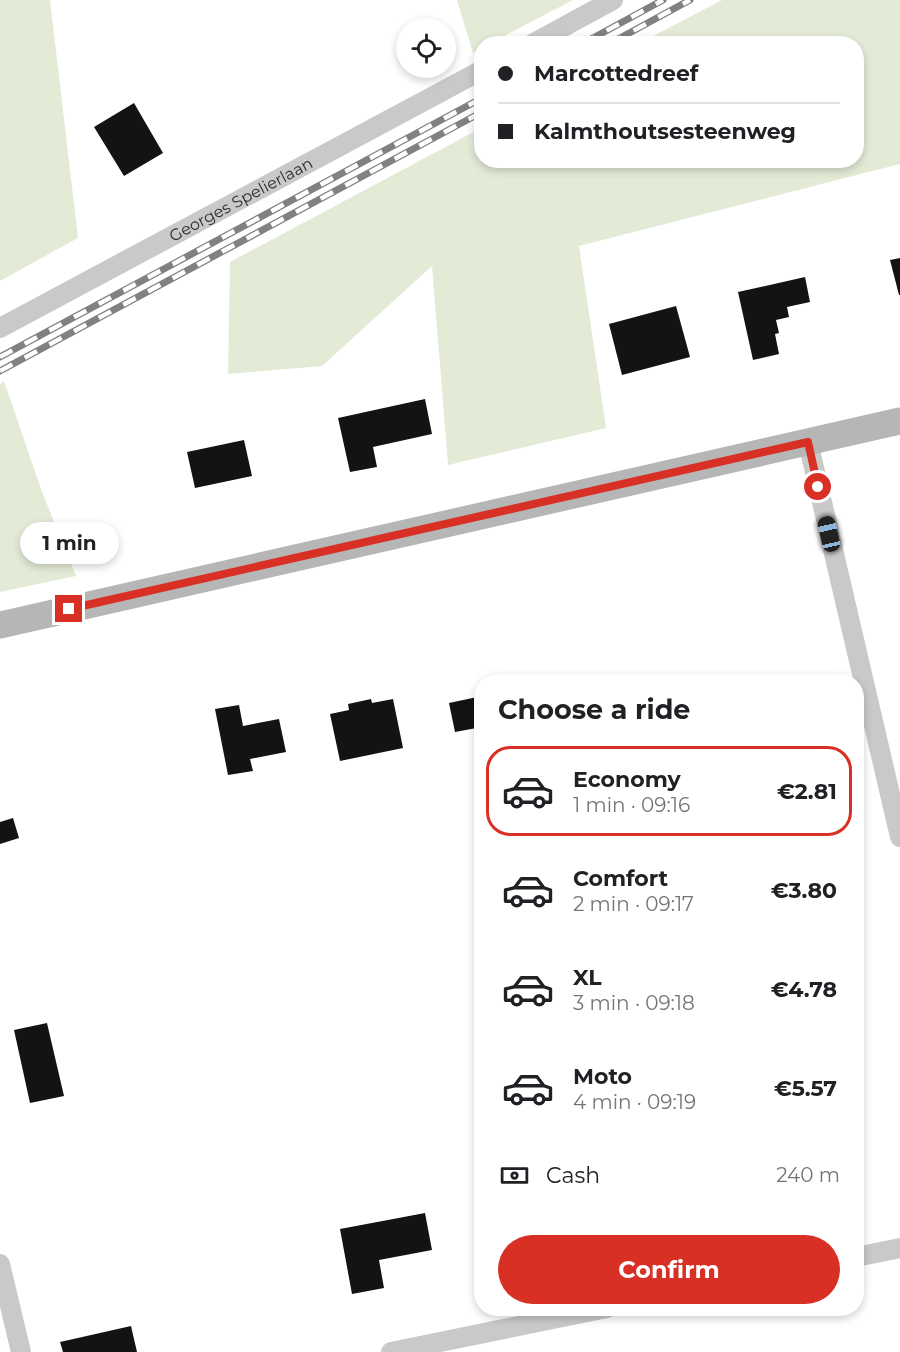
<!DOCTYPE html>
<html lang="en">
<head>
<meta charset="utf-8">
<style>
  :root { --surface:#fff; --page:#f6f6f6; --text:#202124; --muted:#757577; --line:#e0e0e0; --accent:#d93025 }
  body { margin:0; font-family:Montserrat,sans-serif; background:var(--page); color:var(--text); height:100vh; display:flex; flex-direction:column; font-size:22px; white-space:nowrap }
  * { box-sizing:border-box; margin:0 }
  p { font-size:20px; color:var(--muted) }
  .icon { flex:none; width:33px; height:33px; fill:none; stroke:currentColor; stroke-width:2; stroke-linecap:round; stroke-linejoin:round }
  .map { position:relative; flex:1; overflow:hidden }
  .sheet { position:absolute; left:474px; top:674px; width:390px; height:642px; display:flex; flex-direction:column; background:var(--surface); border-radius:24px; box-shadow:0 3px 9px #0003 }
  .sheet>* { flex:none }
  .top-card { position:absolute; left:474px; top:36px; width:390px; height:132px; border-radius:24px; box-shadow:0 3px 9px #0003; display:grid; align-content:center; height:132px; padding:0 24px; background:var(--surface) }
  .tools { position:absolute; left:396px; top:18px; display:grid; gap:12px }
  .tools a { display:grid; place-items:center; width:60px; height:60px; border-radius:50%; background:var(--surface); box-shadow:0 3px 9px #0003; font-size:30px }
  .end { position:absolute; width:27px; height:27px; margin:-14px; border:8px solid #d93025; background:#fff; box-shadow:0 0 0 3px #fff }
  .from { border-radius:50% }
  .bubble { position:absolute; height:42px; border-radius:21px; background:var(--surface); box-shadow:0 3px 9px #0003; font-size:20px; font-weight:700; line-height:42px; text-align:center }
  .car { position:absolute; width:18px; height:36px; margin:-18px -9px; border-radius:8px; box-shadow:0 0 4px 2px #0007; background:linear-gradient(#222 24%,#8ab4d8 0 40%,#222 0 76%,#8ab4d8 0 86%,#222 0) }
  .top-card b { display:flex; align-items:center; gap:21px; height:57px; font-size:22px }
  .top-card b+b { border-top:2px solid var(--line) }
  .top-card i { width:15px; height:15px; background:var(--text) }
  ul { padding:0; list-style:none }
  li { display:flex; align-items:center; gap:18px; height:90px; margin:0 12px 9px; padding:0 12px; border:3px solid transparent; border-radius:24px }
  li div { flex:1 }
  li b { display:block; font-size:22px }
  li em { font-style:normal; font-weight:700 }
  li.active { border-color:var(--accent) }
  li>.icon { width:54px; height:54px; stroke-width:1.5 }
  h2 { padding:0 24px; font-size:27px; line-height:72px }
  .pay { display:flex; align-items:center; gap:15px; height:66px; padding:0 24px; font-size:22px }
  .pay p { margin-inline-start:auto }
  .button { display:flex; gap:12px; margin-top:auto; padding:12px 24px }
  .button a { flex:1; height:69px; border-radius:36px; background:var(--accent); color:#fff; font-size:24px; font-weight:700; line-height:69px; text-align:center }
  .map>svg:first-child { display:block }
</style>
</head>
<body>
<div class="map">
<svg width="900" height="1352" viewBox="0 0 900 1352">
  <rect width="100%" height="100%" fill="#fff"/>
  <g fill="#e3ebd7">
    <polygon points="0,0 50,0 78,238 0,281"/>
    <polygon points="457,0 573,0 491,43 482,44 481,49 473,53"/>
    <polygon points="722,0 900,0 900,164 579,246 606,428 448,465 432,266 322,366 228,374 230,262 481,128 482,160 856,160 856,44 640,43"/>
    <polygon points="4,381 42,492 76,576 0,592 0,384"/>
  </g>
  <g fill="#131313">
    <polygon points="134,103 163,153 124,176 94,127"/>
    <polygon points="900,258 900,295 899,295 890,260"/>
    <polygon points="805,277 810,302 787,307 789,317 776,320 779,333 775,334 779,354 753,360 738,292"/>
    <polygon points="676,306 690,357 622,375 609,324"/>
    <polygon points="425,399 432,434 373,447 377,467 350,472 338,418"/>
    <polygon points="244,440 252,476 195,488 187,452"/>
    <polygon points="482,696 482,727 455,732 449,703"/>
    <polygon points="371,699 372,703 393,699 403,748 340,761 330,714 349,710 348,704"/>
    <polygon points="239,705 243,726 279,719 286,752 250,759 253,771 228,775 215,709"/>
    <polygon points="13,818 19,838 0,844 0,822"/>
    <polygon points="47,1023 64,1096 30,1103 14,1030"/>
    <polygon points="856,1155 864,1169 856,1172"/>
    <polygon points="425,1213 432,1250 379,1260 384,1288 352,1294 340,1229"/>
    <polygon points="131,1326 137,1352 63,1352 60,1342"/>
  </g>
  <g fill="none" stroke-linecap="round" stroke-linejoin="round">
    <g stroke="#c9c9c9" stroke-width="20">
      <polyline points="532,44 613,0"/>
      <path id="s1" d="M 0,328 L 482,70"/>
      <polyline points="808,442 900,837"/>
      <polyline points="856,1257 900,1248"/>
      <polyline points="0,1264 21,1352"/>
      <polyline points="391,1352 607,1308"/>
    </g>
    <polyline stroke="#b6b6b6" stroke-width="27" points="0,625 900,421"/>
    <g stroke="#818181" stroke-width="7">
      <g id="rail">
        <polyline points="582,44 663,0"/>
        <polyline points="609,44 690,0"/>
        <polyline points="0,357 482,98"/>
        <polyline points="0,371 482,112"/>
      </g>
    </g>
    <use href="#rail" stroke="#fff" stroke-width="4.5" stroke-dasharray="14" stroke-linecap="butt"/>
  </g>
  <g fill="none" stroke-linecap="round" stroke-linejoin="round">
    <polyline stroke="#d93025" stroke-width="8" points="69,609 808,442 818,487"/>
  </g>
  <g text-anchor="middle" stroke-width="6" stroke-linejoin="round" paint-order="stroke">
    <g font-size="16" fill="#2c2c2c" stroke="#fff">
      <text dy="6" stroke="none"><textPath href="#s1" startOffset="273">Georges Spelierlaan</textPath></text>
    </g>
  </g>
</svg>
<div class="tools">
<a><svg class="icon" aria-label="locate" viewBox="0 0 24 24"><circle cx="12" cy="12" r="6"/><path d="M12 2v4M12 18v4M2 12h4M18 12h4"/></svg></a>
</div>
<i class="end from" style="left:818px;top:487px"></i>
<i class="end" style="left:69px;top:609px"></i>
<div class="bubble" style="left:20px;top:522px;width:99px">1 min</div>
<i class="car" style="left:829px;top:534px;rotate:347deg"></i>
<div class="top-card">
<b><i class="from"></i>Marcottedreef</b>
<b><i></i>Kalmthoutsesteenweg</b>
</div>
<section class="sheet">
<h2>Choose a ride</h2>
<ul>
<li class="active"><svg class="icon" aria-label="car" viewBox="0 0 24 24"><path d="M5 17H2v-5l4-1 3-4h7l3 4 3 1v5h-3M9 17h6M6 11h13"/><circle cx="7" cy="17" r="2"/><circle cx="17" cy="17" r="2"/></svg><div><b>Economy</b><p>1 min · 09:16</p></div><em>€2.81</em></li>
<li><svg class="icon" aria-label="car" viewBox="0 0 24 24"><path d="M5 17H2v-5l4-1 3-4h7l3 4 3 1v5h-3M9 17h6M6 11h13"/><circle cx="7" cy="17" r="2"/><circle cx="17" cy="17" r="2"/></svg><div><b>Comfort</b><p>2 min · 09:17</p></div><em>€3.80</em></li>
<li><svg class="icon" aria-label="car" viewBox="0 0 24 24"><path d="M5 17H2v-5l4-1 3-4h7l3 4 3 1v5h-3M9 17h6M6 11h13"/><circle cx="7" cy="17" r="2"/><circle cx="17" cy="17" r="2"/></svg><div><b>XL</b><p>3 min · 09:18</p></div><em>€4.78</em></li>
<li><svg class="icon" aria-label="car" viewBox="0 0 24 24"><path d="M5 17H2v-5l4-1 3-4h7l3 4 3 1v5h-3M9 17h6M6 11h13"/><circle cx="7" cy="17" r="2"/><circle cx="17" cy="17" r="2"/></svg><div><b>Moto</b><p>4 min · 09:19</p></div><em>€5.57</em></li>
</ul>
<div class="pay"><svg class="icon" aria-label="cash" viewBox="0 0 24 24"><path d="M3 7h18v10H3z"/><circle cx="12" cy="12" r="2"/></svg>Cash<p>240 m</p></div>
<div class="button"><a>Confirm</a></div>
</section>
</div>
</body>
</html>
